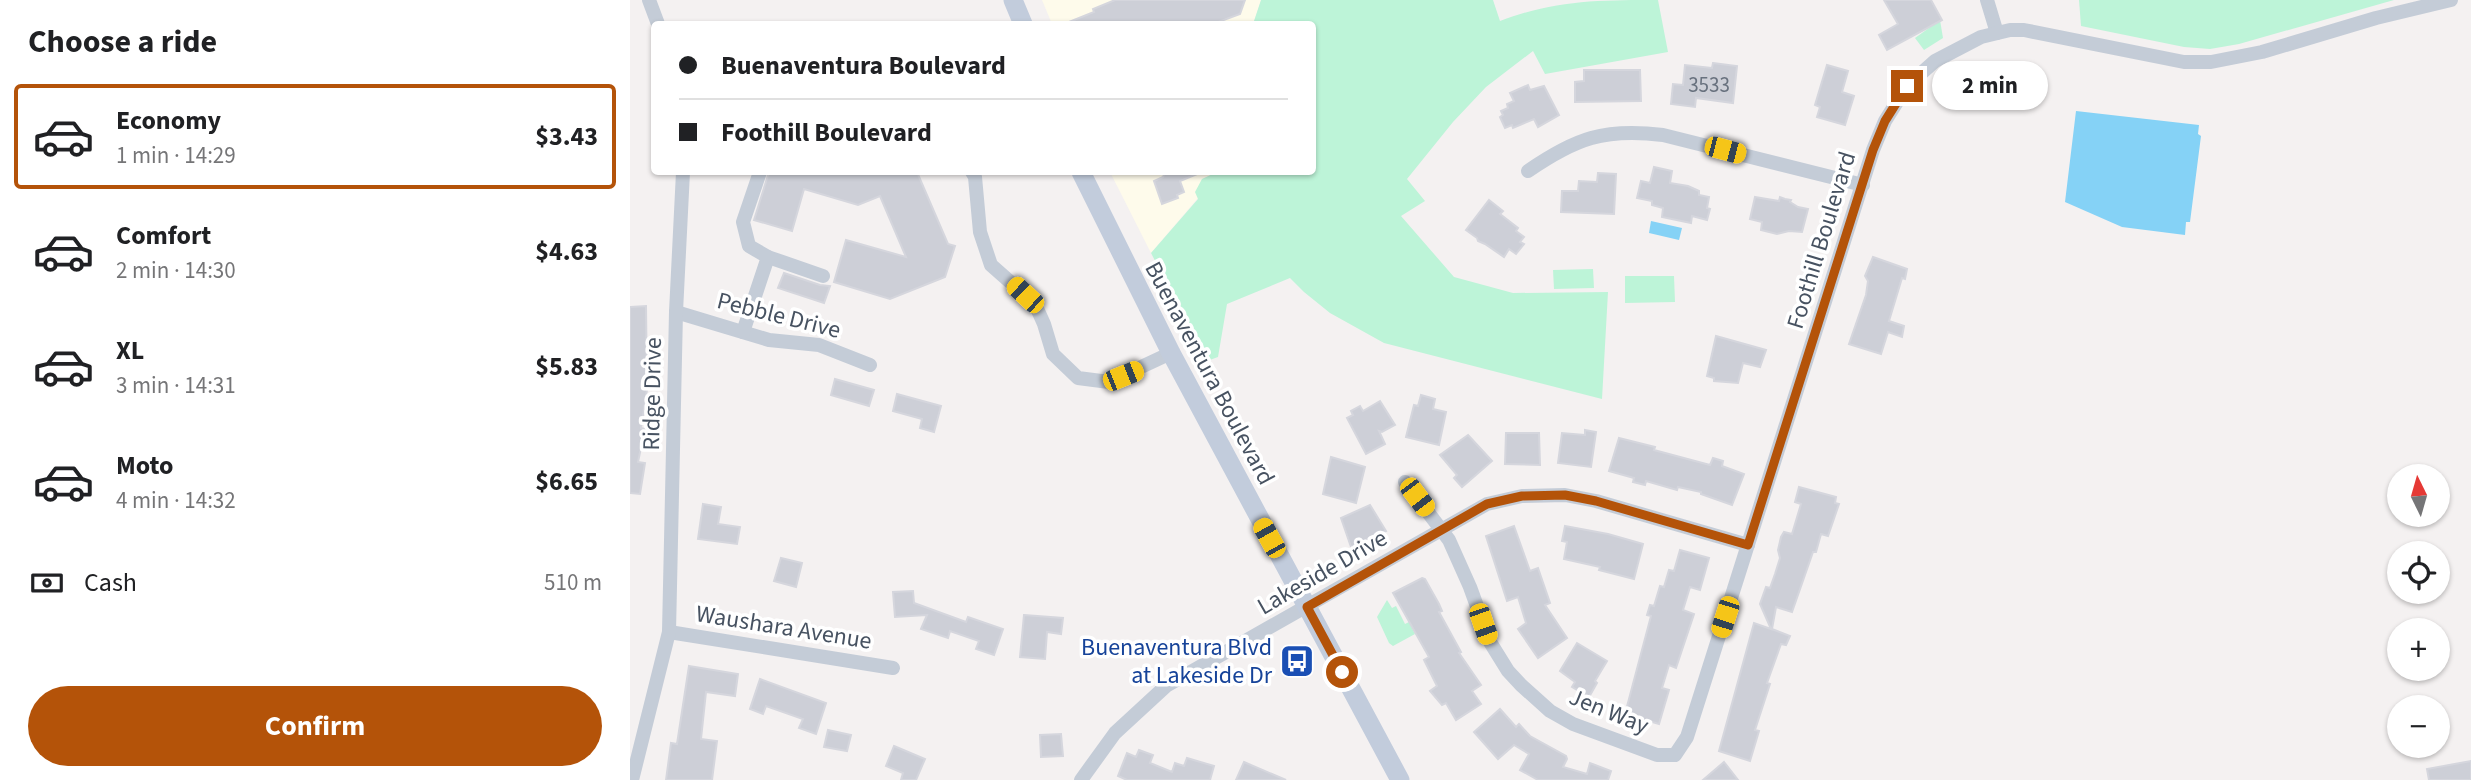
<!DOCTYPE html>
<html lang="en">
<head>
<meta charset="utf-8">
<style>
  :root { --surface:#fff; --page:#f2f2f2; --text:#202124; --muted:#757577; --line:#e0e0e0; --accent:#b45309 }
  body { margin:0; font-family:"Source Sans 3",sans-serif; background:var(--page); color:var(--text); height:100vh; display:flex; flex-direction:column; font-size:26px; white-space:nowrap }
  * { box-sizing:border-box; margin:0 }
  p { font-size:23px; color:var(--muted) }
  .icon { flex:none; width:38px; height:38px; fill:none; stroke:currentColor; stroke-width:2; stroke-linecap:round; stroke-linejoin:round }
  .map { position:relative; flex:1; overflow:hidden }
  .side { display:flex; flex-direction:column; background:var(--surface); width:630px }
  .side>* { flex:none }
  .guide { position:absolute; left:21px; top:21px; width:665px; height:154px; border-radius:7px; box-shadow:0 2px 5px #0004; display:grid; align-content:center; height:154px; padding:0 28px; background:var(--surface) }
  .needle { width:46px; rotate:355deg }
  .buttons { position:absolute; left:1757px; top:464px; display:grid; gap:14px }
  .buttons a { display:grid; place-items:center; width:63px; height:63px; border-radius:50%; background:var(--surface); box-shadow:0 2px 5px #0004; font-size:35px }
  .end { position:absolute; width:32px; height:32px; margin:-16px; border:9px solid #b45309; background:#fff; box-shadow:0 0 0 4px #fff }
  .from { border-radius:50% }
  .bubble { position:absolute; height:49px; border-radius:24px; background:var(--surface); box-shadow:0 2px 5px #0004; font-size:23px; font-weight:700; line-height:49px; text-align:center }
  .car { position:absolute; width:21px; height:42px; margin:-21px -10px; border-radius:9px; box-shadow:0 0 5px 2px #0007; background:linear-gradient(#f5c518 24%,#345 0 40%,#f5c518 0 76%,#345 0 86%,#f5c518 0) }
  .guide b { display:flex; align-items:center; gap:24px; height:66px; font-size:26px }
  .guide b+b { border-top:2px solid var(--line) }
  .guide i { width:18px; height:18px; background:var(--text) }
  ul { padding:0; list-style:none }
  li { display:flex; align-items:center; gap:21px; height:105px; margin:0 14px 10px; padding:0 14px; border:4px solid transparent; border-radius:7px }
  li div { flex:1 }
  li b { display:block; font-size:26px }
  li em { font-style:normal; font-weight:700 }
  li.on { border-color:var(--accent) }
  li>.icon { width:63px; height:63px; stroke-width:1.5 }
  h2 { padding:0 28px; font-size:32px; line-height:84px }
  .pay { display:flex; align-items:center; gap:18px; height:77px; padding:0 28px; font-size:26px }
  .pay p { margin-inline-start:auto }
  .cta { display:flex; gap:14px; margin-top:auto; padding:14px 28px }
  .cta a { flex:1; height:80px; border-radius:42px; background:var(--accent); color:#fff; font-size:28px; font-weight:700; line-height:80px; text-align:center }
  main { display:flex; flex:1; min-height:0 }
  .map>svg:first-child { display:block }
</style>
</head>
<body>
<main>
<section class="side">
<h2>Choose a ride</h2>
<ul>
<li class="on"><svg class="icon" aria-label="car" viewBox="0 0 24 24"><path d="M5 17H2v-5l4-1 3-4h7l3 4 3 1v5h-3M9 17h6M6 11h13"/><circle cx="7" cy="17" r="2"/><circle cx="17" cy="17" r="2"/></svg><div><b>Economy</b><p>1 min · 14:29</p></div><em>$3.43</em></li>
<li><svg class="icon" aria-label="car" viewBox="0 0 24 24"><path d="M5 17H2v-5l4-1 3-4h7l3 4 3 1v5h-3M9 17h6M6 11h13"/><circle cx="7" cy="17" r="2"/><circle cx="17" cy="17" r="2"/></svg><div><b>Comfort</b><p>2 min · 14:30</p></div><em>$4.63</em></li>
<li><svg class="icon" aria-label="car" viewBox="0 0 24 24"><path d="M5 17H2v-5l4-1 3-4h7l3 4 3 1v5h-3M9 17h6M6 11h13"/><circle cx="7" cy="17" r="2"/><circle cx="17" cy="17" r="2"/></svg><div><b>XL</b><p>3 min · 14:31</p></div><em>$5.83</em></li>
<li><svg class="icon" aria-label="car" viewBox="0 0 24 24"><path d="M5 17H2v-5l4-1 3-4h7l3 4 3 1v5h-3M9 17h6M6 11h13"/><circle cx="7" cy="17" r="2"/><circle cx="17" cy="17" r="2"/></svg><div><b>Moto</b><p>4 min · 14:32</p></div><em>$6.65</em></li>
</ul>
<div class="pay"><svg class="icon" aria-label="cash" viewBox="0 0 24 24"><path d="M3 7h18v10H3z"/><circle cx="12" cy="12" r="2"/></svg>Cash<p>510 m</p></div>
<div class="cta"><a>Confirm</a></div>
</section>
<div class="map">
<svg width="1841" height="780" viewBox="0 0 1841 780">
  <rect width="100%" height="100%" fill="#f4f1f1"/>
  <g fill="#fefbeb">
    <polygon points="412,0 631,0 623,24 422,24"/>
    <polygon points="480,172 587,172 572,179 568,198 521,253"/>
  </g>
  <g fill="#bdf4d8">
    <path d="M 631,0 L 863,0 L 870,21 C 925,0 970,0 1028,0 L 1038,52 L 915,74 L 903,51 L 856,87 L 823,122 L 777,179 L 795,201 L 771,216 L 824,277 L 883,293 L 978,292 L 972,399 L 754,343 L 700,313 L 674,292 L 660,278 L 597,304 L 588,357 L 577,361 L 521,253 L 568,199 L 565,192 L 572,179 L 587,172 L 682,172 L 682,24 L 623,24 Z"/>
    <polygon points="1449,0 1764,0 1609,44 1580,49 1554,47 1451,26"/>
    <polygon points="1310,20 1313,38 1294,50 1285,38"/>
    <polygon points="963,269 964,288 924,289 923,270"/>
    <polygon points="995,276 1044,276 1045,302 995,303"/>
    <polygon points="757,600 762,608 766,606 775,624 779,622 785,634 763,646 759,643 747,617"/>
  </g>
  <g fill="#85d2f6">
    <polygon points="1446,111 1569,125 1568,134 1571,136 1560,222 1556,222 1555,235 1492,227 1435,202"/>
    <polygon points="1021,221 1052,228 1049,240 1019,233"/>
  </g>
  <g fill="#cdcfd7" stroke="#d5d6dd" stroke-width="2">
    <polygon points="485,0 615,0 610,14 583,24 434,24 464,12 463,9"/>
    <polygon points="1254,0 1301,0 1312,20 1257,50 1249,35 1268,24"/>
    <polygon points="1083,63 1107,66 1103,103 1066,98 1065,107 1041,104 1043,84 1053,85 1055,65 1082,68"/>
    <polygon points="1197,65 1218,71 1212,92 1224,96 1215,125 1187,117 1190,107 1185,105"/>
    <polygon points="954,70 1010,70 1011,101 945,102 945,82 954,81"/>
    <polygon points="898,85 900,90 914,86 929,115 908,127 904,119 883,128 882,125 875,128 870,117 873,115 871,111 878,108 877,104 884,101 880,93"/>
    <polygon points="1024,167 1042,171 1040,183 1058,186 1069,191 1069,195 1079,197 1077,208 1080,209 1077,220 1062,216 1061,223 1032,217 1033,208 1022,205 1022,201 1007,198 1011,181 1020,183"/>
    <polygon points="139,172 287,172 318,244 325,246 315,277 260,299 204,282 216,240 276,257 250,196 228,205 174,189 162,231 124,220"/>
    <polygon points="535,172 572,172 550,181 554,192 547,195 548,198 532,204 524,181 533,177"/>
    <polygon points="968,173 986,174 984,214 931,212 932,191 948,191 949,181 967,182"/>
    <polygon points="1125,197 1149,201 1150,197 1155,199 1161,200 1160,202 1168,207 1178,209 1172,232 1159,231 1147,234 1131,230 1132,222 1120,219"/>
    <polygon points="859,200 873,211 870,214 888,228 886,231 894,237 890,242 894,244 886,254 879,249 874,257 855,244 848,241 847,238 836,230"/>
    <polygon points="1243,257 1277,269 1275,279 1272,278 1259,321 1274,326 1272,337 1258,332 1251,354 1219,344 1236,295 1238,281 1235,276"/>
    <polygon points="154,273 190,285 200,286 194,303 148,288"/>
    <polygon points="16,306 17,390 11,428 15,429 8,462 15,463 10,494 0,493 0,307"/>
    <polygon points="1086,336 1136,350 1130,367 1113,363 1108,383 1084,381 1084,378 1077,376"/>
    <polygon points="205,379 244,390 239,406 201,395"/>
    <polygon points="267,394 311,406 304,432 290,428 292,419 263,411"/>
    <polygon points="791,395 805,399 803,409 816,412 809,445 776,437 784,405 788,406"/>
    <polygon points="750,401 765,425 752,432 749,431 755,444 736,454 717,418 723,415 721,411 730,406 733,411"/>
    <polygon points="955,430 966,432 961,467 928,463 932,433 955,435"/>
    <polygon points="876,433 909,433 910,465 875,464"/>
    <polygon points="838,435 862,461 832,487 824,478 827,475 810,455"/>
    <polygon points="989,438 1025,447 1024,450 1080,465 1083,458 1093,461 1092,466 1114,474 1102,505 1071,494 1071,492 1048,487 1047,490 1016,481 1015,485 1003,482 1004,478 979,471"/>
    <polygon points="701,457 735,467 726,503 693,494"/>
    <polygon points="1169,487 1206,497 1205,503 1209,504 1198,536 1191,534 1186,552 1183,552 1162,612 1146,607 1142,629 1160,636 1156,645 1151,644 1137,683 1140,684 1125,730 1129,731 1120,761 1089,751 1124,623 1141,629 1130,604 1136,587 1140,588 1145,574 1150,558 1148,550 1151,537 1154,532 1162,534 1171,504 1165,502"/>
    <polygon points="73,504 91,507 88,524 110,527 107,544 68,539"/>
    <polygon points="740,505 756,531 721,547 711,518"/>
    <polygon points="884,526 900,571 908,568 920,603 915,605 937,638 908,658 888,629 896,623 888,597 877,601 856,536"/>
    <polygon points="935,526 978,534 1013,544 1004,579 969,570 970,567 934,559 937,542 932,541"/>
    <polygon points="1050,550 1079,558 1070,590 1060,587 1053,610 1064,614 1046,668 1039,665 1032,688 1039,690 1029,724 995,714 1021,616 1017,615 1020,605 1024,606 1030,586 1034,587 1039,570 1044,571"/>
    <polygon points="151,558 172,563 166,587 144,581"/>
    <polygon points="792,578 795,579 809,604 812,611 809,612 831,652 829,653 851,685 842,691 851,704 826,720 816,703 812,705 800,691 807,686 794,660 799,657 763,593"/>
    <polygon points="283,591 284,603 336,622 338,617 373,629 364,655 346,649 349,641 320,631 318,638 291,629 297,615 265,617 263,592"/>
    <polygon points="394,615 433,618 431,634 417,632 415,659 390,657"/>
    <polygon points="947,643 977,661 965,681 967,683 959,697 942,687 945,682 930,671"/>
    <polygon points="59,666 108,674 105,696 76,692 71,739 87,741 82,780 36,780 41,743 47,744"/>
    <polygon points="130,679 196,703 186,734 169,728 173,719 136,706 133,714 120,709"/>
    <polygon points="870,709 886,727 889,724 900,736 936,756 937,759 933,767 957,774 960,763 981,771 978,780 908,780 890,770 899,754 884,745 868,759 844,732"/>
    <polygon points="198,730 221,735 217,751 194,747"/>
    <polygon points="431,734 433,756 411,757 410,735"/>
    <polygon points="264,746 295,759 286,780 271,780 273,773 256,766"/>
    <polygon points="509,750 523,755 520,763 542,772 545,763 554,766 557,758 584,766 580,780 497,780 488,776 497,753 506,757"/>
    <polygon points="1841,761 1841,780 1799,780 1797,769"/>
    <polygon points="614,762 656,780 606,780"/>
    <polygon points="1094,762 1108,780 1073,780"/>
  </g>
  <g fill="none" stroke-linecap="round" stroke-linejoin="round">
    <g stroke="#c4ccd7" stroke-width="14">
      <polyline points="19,0 28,24"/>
      <polyline points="1357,0 1367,33"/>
      <path d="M 898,171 C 946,138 974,128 1033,135 L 1233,185"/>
      <polyline points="342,172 345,177 350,232 361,265 405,304 414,324 423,354 448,378 479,382 541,353"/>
      <polyline points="138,257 193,276"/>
      <polyline points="46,312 139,340 189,345 240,365"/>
      <polyline points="113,332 138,257 119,246 113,222 130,172"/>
      <polyline points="775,482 819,540 840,587 860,642 878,671 891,685 920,711 943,724 1027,755 1045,755 1057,737 1243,150 1255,121 1277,86 1305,61 1351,37 1380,30 1394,30 1554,62 1581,62 1632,52 1746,18 1821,0"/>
      <polyline points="39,632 263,668"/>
      <polyline points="2,780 39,632 46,312 53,172"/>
      <polyline points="451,780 485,733 536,686 857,504 892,496 935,495 966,501 1118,545"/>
    </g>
    <g stroke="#c2ccdc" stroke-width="19">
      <polyline points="383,0 393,24"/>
      <polyline points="451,172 541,353 770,780"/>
    </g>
  </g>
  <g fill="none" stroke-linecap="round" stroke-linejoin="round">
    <polyline stroke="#b45309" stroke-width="9" points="712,672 677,607 857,504 892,496 935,495 966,501 1118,545 1243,150 1255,121 1277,86"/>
  </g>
  <defs>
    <g id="bus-square" transform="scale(1.75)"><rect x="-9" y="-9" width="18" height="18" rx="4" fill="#1a4fb4" stroke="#fff"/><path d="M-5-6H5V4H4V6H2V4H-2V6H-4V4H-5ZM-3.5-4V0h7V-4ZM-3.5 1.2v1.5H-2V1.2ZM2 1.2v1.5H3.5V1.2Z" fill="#fff"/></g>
  </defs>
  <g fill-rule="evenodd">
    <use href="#bus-square" x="667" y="661"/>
  </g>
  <g text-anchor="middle" stroke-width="7" stroke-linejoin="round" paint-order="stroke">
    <g font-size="21" fill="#68717e">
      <text x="1079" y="92">3533</text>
    </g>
    <g font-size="24" fill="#475261" stroke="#fff">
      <text transform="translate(1191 240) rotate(-73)" y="8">Foothill Boulevard</text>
      <text transform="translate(149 315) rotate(14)" y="8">Pebble Drive</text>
      <text transform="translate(580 373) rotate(62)" y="8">Buenaventura Boulevard</text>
      <text transform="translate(22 394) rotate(-89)" y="8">Ridge Drive</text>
      <text transform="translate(692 572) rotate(-30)" y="8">Lakeside Drive</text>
      <text transform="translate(154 627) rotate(9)" y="8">Waushara Avenue</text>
      <text transform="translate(979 711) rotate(22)" y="8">Jen Way</text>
    </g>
    <g font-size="24" fill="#164399" stroke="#fff" text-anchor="end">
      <text x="642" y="655">Buenaventura Blvd<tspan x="642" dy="28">at Lakeside Dr</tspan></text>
    </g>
  </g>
</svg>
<div class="buttons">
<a><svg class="needle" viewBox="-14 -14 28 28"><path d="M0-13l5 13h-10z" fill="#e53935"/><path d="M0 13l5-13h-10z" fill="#757577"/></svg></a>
<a><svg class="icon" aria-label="locate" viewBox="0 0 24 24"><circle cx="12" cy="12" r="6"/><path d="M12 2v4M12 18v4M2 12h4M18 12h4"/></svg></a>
<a>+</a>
<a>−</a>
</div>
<i class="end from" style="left:712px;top:672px"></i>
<i class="end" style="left:1277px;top:86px"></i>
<div class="bubble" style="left:1302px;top:61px;width:116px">2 min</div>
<i class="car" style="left:1095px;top:150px;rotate:105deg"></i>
<i class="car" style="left:395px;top:295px;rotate:313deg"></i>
<i class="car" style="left:493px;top:376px;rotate:68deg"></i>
<i class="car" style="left:787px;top:497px;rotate:143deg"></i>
<i class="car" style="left:639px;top:538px;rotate:331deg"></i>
<i class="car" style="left:1095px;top:617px;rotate:198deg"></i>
<i class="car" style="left:853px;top:624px;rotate:161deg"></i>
<div class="guide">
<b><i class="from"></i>Buenaventura Boulevard</b>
<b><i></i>Foothill Boulevard</b>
</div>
</div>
</main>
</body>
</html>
